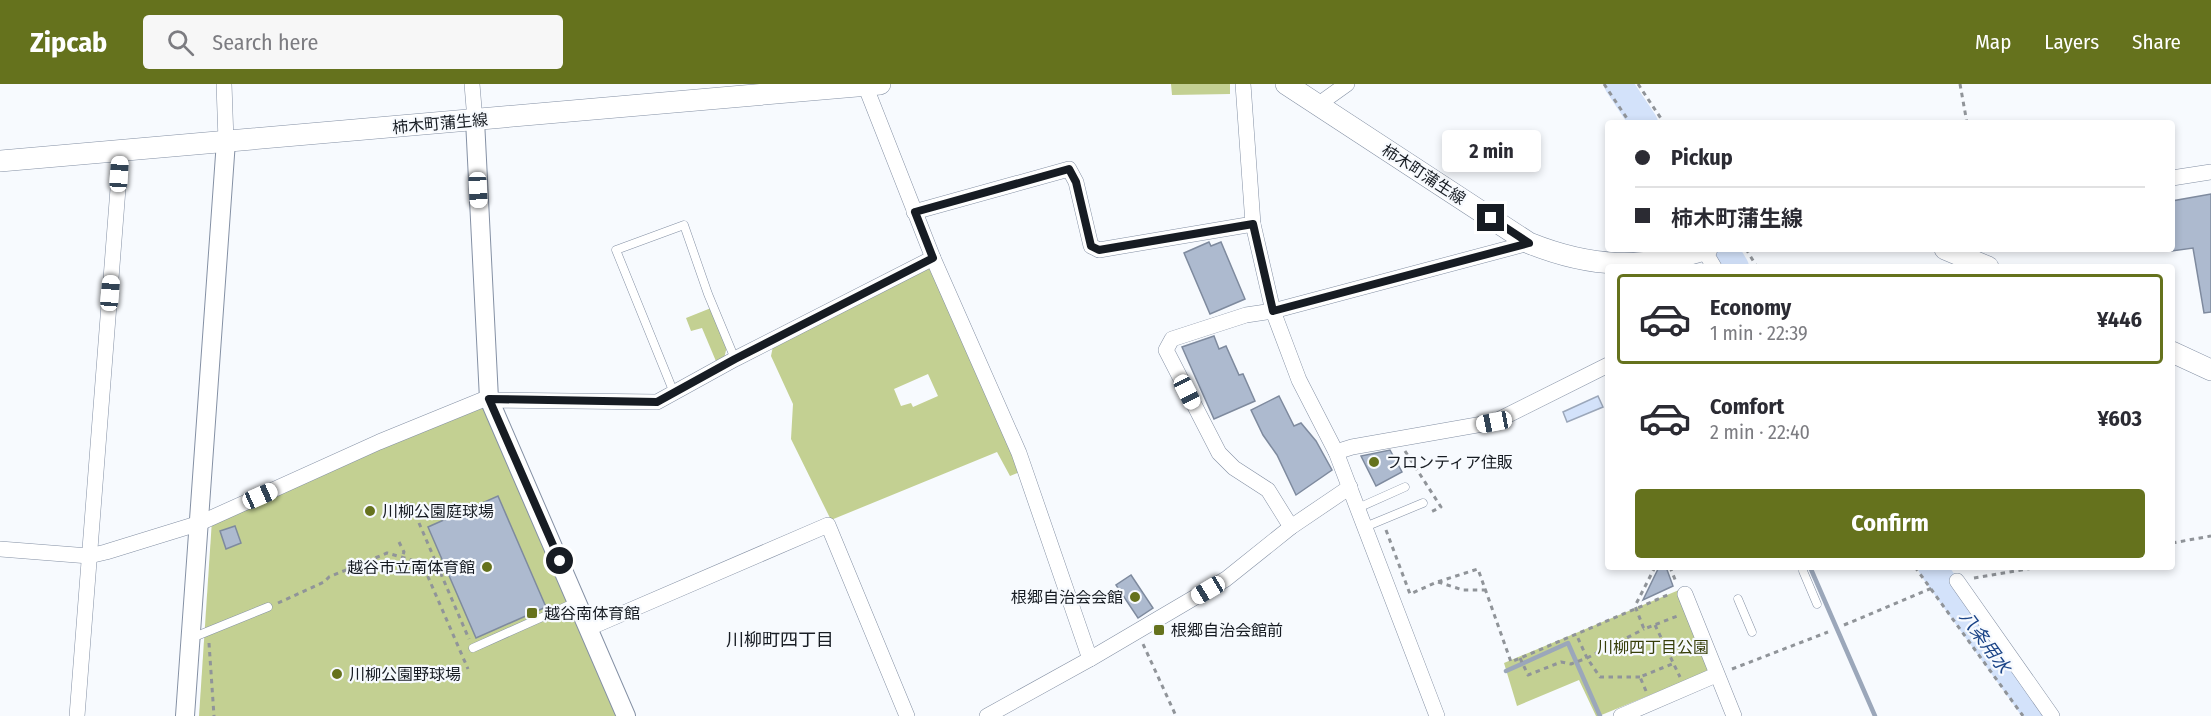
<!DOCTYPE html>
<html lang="en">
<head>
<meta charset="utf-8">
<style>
  :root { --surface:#fff; --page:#f7f7f7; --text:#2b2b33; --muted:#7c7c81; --line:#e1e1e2; --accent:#65721d }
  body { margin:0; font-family:"Fira Sans Condensed","Noto Sans JP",sans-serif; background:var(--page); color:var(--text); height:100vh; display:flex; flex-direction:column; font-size:22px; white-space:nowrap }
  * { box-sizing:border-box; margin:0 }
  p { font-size:20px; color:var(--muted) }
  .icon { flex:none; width:33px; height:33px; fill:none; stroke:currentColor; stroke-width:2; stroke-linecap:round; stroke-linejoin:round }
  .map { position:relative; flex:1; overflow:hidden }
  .panel { position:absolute; left:1605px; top:180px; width:570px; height:306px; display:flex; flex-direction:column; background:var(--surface); border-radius:6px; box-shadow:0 3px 9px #0003 }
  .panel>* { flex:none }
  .banner { position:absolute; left:1605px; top:36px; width:570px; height:132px; border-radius:6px; box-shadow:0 3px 9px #0003; display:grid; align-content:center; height:132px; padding:0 30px; background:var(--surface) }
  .end { position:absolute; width:27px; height:27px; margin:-14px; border:8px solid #171c23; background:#fff; box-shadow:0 0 0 3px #fff }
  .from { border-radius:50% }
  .bubble { position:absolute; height:42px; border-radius:6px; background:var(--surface); box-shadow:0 3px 9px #0003; font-size:20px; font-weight:700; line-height:42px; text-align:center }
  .car { position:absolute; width:18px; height:36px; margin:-18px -9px; border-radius:8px; box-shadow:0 0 4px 2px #0007; background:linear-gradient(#fff 24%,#345 0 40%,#fff 0 76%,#345 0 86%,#fff 0) }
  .banner b { display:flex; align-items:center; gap:21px; height:57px; font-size:22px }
  .banner b+b { border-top:2px solid var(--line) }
  .banner i { width:15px; height:15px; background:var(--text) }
  ul { padding:10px 0 0; list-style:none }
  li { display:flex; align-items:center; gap:18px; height:90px; margin:0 12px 9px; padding:0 18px; border:3px solid transparent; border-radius:6px }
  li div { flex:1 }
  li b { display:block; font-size:22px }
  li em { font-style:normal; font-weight:700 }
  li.current { border-color:var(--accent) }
  li>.icon { width:54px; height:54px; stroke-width:1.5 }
  .primary-button { display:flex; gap:12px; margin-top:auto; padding:12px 30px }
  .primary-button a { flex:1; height:69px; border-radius:6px; background:var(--accent); color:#fff; font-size:24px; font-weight:700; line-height:69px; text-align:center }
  header { display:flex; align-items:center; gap:36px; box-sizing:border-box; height:84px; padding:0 30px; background:var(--accent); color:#fff }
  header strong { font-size:28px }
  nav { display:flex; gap:33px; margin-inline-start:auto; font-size:21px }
  .search { width:420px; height:54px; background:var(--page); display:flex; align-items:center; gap:15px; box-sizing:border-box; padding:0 21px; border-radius:6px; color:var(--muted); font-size:22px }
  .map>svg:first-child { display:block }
</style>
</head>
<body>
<header>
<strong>Zipcab</strong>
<div class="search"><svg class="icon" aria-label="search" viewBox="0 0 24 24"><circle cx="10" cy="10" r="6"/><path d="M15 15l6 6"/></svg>Search here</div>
<nav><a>Map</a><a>Layers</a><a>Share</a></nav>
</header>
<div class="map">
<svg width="2211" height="632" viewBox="0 0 2211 632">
  <rect width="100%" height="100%" fill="#f7fafe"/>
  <g fill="#c3d092" fill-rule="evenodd">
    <polygon points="1171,0 1230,0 1230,10 1172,11"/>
    <path d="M 930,183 L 1020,388 L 1010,392 L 997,368 L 831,436 L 791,355 L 793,320 L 771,272 L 773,262 ZM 928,290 L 938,312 L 913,323 L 911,319 L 901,322 L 894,305 Z"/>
    <polygon points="711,224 727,262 723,279 718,282 702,244 691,247 686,234"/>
    <polygon points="483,320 626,632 199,632 212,436"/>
    <polygon points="1679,506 1708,584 1706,588 1599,632 1596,632 1579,596 1517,622 1504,579"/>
  </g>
  <polygon fill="#d3e2fa" stroke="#9ba7ba" stroke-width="1.5" points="1598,312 1603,323 1567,338 1563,328"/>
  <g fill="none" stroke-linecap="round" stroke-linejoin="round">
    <g stroke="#9ba7ba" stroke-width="4.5">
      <polyline points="1810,483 1875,632"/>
      <polyline points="1506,587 1568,559 1600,632"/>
    </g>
    <g stroke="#d3e2fa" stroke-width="28">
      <polyline points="1618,0 1644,39"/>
      <polyline points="1724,165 1735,183"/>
      <polyline points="1932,483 2039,632"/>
    </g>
  </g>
  <g fill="#adbacf" stroke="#7e8a9e" stroke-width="1.5">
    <polygon points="2211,110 2211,228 2204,229 2193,164 2172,167 2172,117"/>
    <polygon points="1209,158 1211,162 1221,158 1245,215 1210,230 1184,169"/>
    <polygon points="1214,252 1219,265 1226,262 1239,291 1243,290 1255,317 1214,335 1182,263"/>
    <polygon points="1279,312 1294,342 1301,339 1316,357 1332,386 1296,411 1277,371 1263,351 1251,326"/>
    <polygon points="1390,366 1402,388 1376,402 1361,372"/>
    <polygon points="498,412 546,523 476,554 428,443"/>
    <polygon points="235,442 241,459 226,465 220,447"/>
    <polygon points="1659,483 1666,483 1673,502 1643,516"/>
    <polygon points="1131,491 1153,524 1138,534 1116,501"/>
  </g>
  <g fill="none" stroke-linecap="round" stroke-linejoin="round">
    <g stroke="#8490a4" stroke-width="9">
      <g id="service">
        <polyline points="674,309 616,166 684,141 708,210 735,275"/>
        <polyline points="1358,424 1405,403"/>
        <polyline points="1365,443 1423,419"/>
        <polyline points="1803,487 1817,520"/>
        <polyline points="1738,515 1752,548"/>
        <polyline points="192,552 199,551 268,523"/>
        <polyline points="473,564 576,518"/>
      </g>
    </g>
    <g stroke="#8490a4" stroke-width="16">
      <g id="minor">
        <polyline points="224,0 226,57"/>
        <polyline points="472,0 475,36"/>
        <polyline points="1243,0 1253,140 1273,227 1299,296 1336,368 1437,632"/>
        <polyline points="865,1 933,174 1019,369 1090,575"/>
        <polyline points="1319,20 1347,0"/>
        <polyline points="2172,94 2211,88"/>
        <polyline points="914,128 1069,85 1076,98 1091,162 1099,166 1253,140"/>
        <polyline points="1704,166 1714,183"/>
        <polyline points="1336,368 1352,363 1494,338 1608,281"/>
        <polyline points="1291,443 1268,406 1234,384 1219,369 1166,266 1172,255 1246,231 1273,227 1529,159"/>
        <polyline points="0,465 89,472 106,468 200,439 379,358 482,316 657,318 735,275 933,174"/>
        <polyline points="1957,497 2052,632"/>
        <polyline points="1685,510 1734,632"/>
        <polyline points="589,544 828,441 907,632"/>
        <polyline points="77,632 121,66"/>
        <polyline points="987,632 1090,575 1226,495 1291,443 1350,403"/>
        <polyline points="1621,632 1716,591"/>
      </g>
    </g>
    <g stroke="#8490a4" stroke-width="20">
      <g id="tertiary">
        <polyline points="475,36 489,315 626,632"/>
        <polyline points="185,632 226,57"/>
      </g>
    </g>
    <g stroke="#8490a4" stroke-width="22">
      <g id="secondary">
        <path d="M 1286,0 L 1529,159 C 1591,184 1643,186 1707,165"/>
        <polyline points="0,77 880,0"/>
        <polyline points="1945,165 1988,183"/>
        <polyline points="2172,268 2211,286"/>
      </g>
    </g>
    <g stroke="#909499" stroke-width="3" stroke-dasharray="4.5 4.5" stroke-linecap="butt">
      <polyline points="1604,0 1630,39"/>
      <polyline points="1638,0 1664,39"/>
      <polyline points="1960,0 1967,39"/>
      <polyline points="1746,165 1757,183"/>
      <polyline points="1405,367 1441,423 1431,428"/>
      <polyline points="419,439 469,555"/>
      <polyline points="1386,446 1410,510 1437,498 1478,485 1511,578 1670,510"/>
      <polyline points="399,458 404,468 402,473"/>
      <polyline points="2172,459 2211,452"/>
      <polyline points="1655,483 1635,522 1644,545 1680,531"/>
      <polyline points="1670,483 1676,498"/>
      <polyline points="1915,483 2023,632"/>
      <polyline points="1974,494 2040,483"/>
      <polyline points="1438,498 1463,506 1486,506"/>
      <polyline points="278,519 324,498 329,493 387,469 422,479 468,585"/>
      <polyline points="1655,541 1680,593"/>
      <polyline points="1844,541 1932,504"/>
      <polyline points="209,559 214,632"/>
      <polyline points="1143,560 1176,632"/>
      <polyline points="1520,574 1528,591 1561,578 1571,580 1587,574 1577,552"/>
      <polyline points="1732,585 1828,548"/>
      <polyline points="1640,593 1600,593 1587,574 1644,545"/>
      <polyline points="1646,607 1640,593 1672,580"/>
    </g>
    <use href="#service" stroke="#fff" stroke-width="8"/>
    <use href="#minor" stroke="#fff" stroke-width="15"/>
    <use href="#tertiary" stroke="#fff" stroke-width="18"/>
    <use href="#secondary" stroke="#fff" stroke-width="21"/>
  </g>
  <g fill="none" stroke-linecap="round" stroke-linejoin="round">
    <polyline stroke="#171c23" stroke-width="8" points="560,477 489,315 657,318 735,275 933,174 915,128 1069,85 1076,98 1091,162 1099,166 1253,140 1273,227 1529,159 1491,134"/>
  </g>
  <g fill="#65721d" stroke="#f7fafe" stroke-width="2">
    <circle cx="1374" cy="378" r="6"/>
    <circle cx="370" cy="427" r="6"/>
    <circle cx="487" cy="483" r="6"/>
    <circle cx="1135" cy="513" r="6"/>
    <rect x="526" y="523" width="12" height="12" rx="3"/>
    <rect x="1153" y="540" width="12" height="12" rx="3"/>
    <circle cx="337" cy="590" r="6"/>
  </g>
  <g text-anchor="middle" stroke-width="4.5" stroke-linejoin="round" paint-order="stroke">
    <g font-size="16" fill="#171c23" stroke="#f7fafe">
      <text transform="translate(440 39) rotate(-5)" y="6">柿木町蒲生線</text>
      <text transform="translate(1424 90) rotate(33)" y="6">柿木町蒲生線</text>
    </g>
    <g font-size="16" fill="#171c23" stroke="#f7fafe" text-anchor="start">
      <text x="1386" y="384">フロンティア住販</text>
      <text x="382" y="433">川柳公園庭球場</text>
      <text x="475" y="489" text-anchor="end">越谷市立南体育館</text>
      <text x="1123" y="519" text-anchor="end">根郷自治会会館</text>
      <text x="544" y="535">越谷南体育館</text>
      <text x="1171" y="552">根郷自治会館前</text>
      <text x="349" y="596">川柳公園野球場</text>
    </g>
    <g font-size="16" fill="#373f0a" stroke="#f7fafe">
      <text x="1653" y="569">川柳四丁目公園</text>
    </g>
    <g font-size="18" fill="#171c23" stroke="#f7fafe">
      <text x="780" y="562">川柳町四丁目</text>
    </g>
    <g font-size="18" font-style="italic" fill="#1b4487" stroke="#f7fafe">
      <text transform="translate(1985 558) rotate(54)" y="6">八条用水</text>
    </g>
  </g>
</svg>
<i class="end from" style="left:560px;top:477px"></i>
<i class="end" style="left:1491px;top:134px"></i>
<div class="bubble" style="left:1442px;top:46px;width:99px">2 min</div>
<i class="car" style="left:119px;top:90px;rotate:4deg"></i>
<i class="car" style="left:478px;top:106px;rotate:177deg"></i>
<i class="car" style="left:110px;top:209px;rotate:5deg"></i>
<i class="car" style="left:1187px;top:308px;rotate:153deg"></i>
<i class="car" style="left:1494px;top:338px;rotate:259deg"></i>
<i class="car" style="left:260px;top:412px;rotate:66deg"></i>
<i class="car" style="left:1208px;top:506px;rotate:239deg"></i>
<div class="banner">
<b><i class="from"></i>Pickup</b>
<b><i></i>柿木町蒲生線</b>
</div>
<section class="panel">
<ul>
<li class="current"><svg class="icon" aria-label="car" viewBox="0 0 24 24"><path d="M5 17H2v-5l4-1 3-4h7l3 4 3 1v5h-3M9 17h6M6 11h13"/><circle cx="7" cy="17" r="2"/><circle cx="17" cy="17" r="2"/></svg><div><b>Economy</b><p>1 min · 22:39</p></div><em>¥446</em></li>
<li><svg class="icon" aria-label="car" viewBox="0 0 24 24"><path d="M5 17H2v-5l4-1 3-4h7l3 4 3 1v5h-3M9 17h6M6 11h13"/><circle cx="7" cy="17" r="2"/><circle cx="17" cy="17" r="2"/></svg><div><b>Comfort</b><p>2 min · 22:40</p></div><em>¥603</em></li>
</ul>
<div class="primary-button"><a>Confirm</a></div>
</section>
</div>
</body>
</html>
